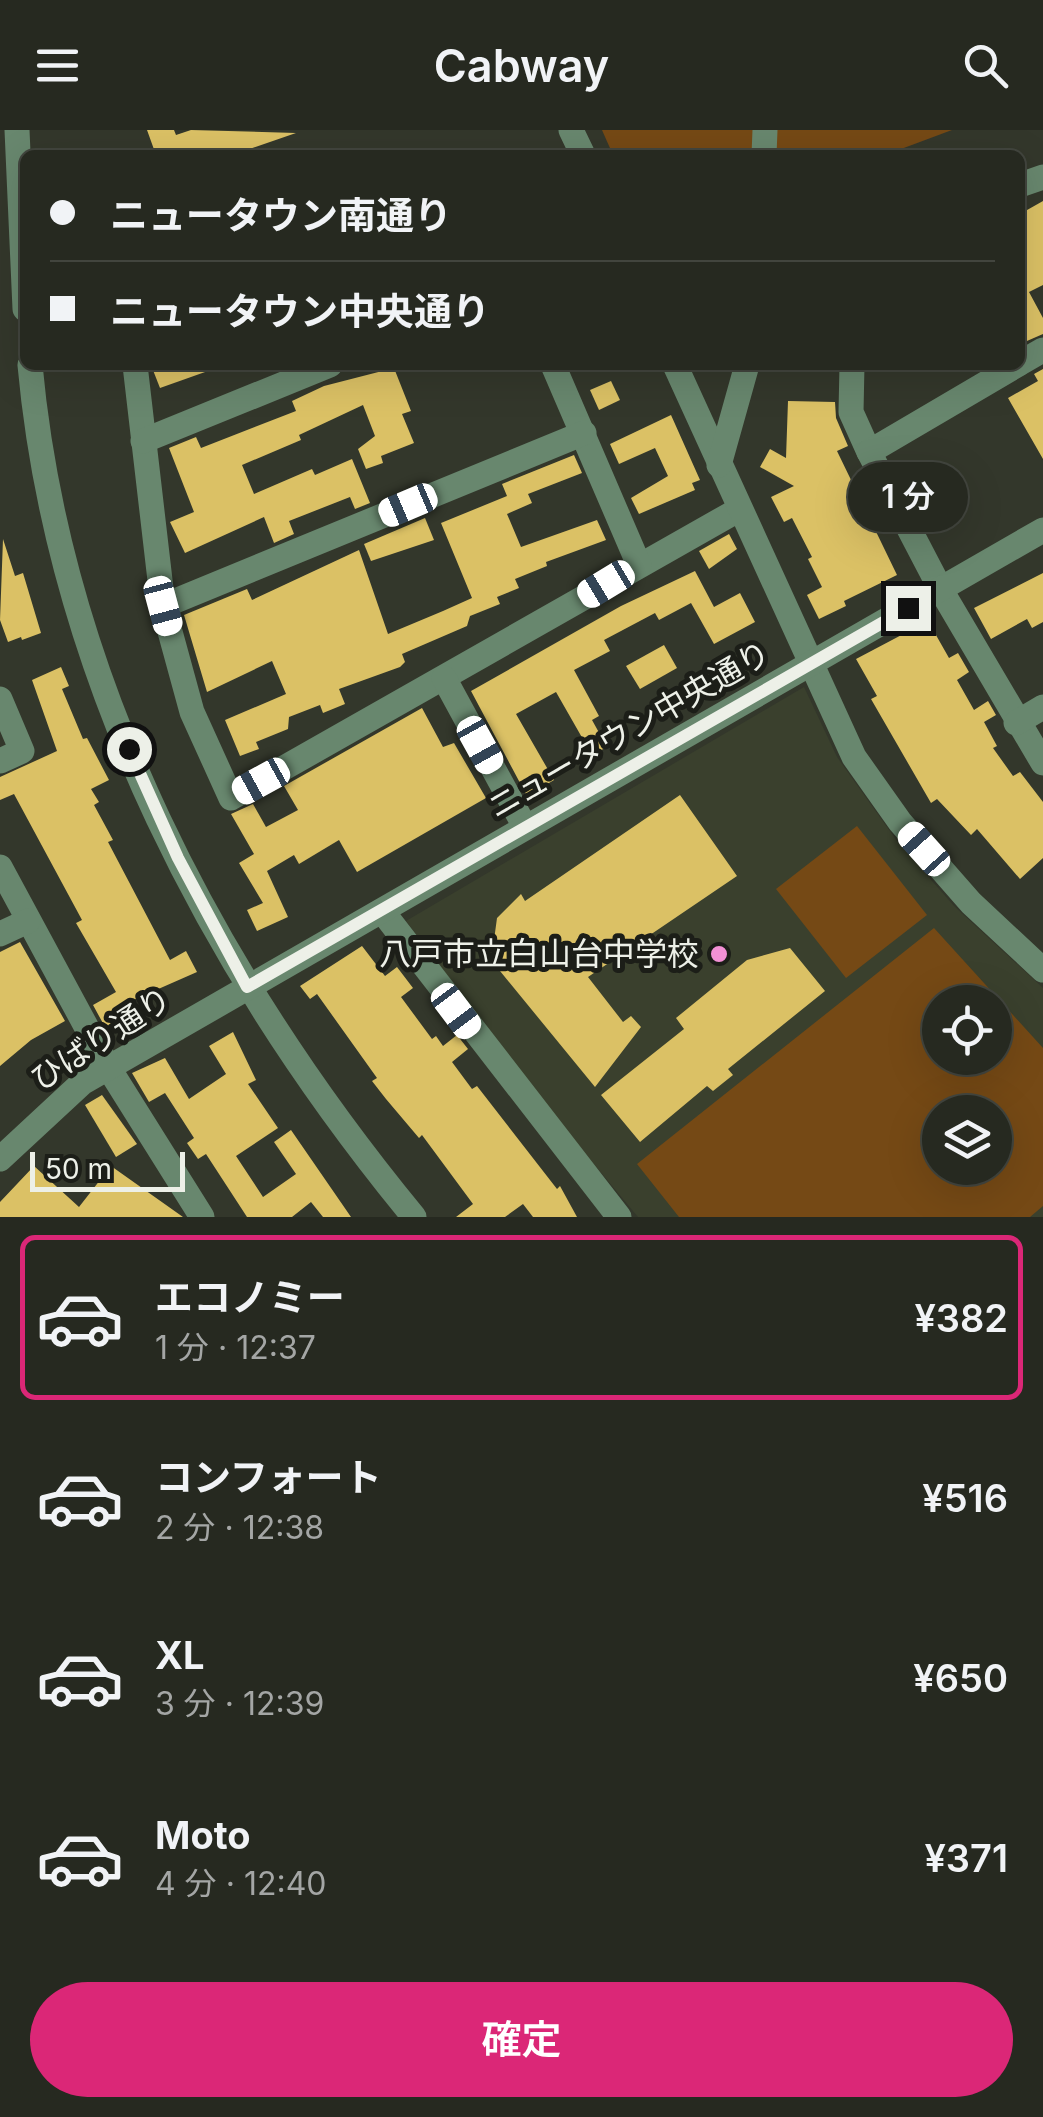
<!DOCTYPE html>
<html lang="ja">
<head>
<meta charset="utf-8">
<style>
  :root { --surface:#262920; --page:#2e3129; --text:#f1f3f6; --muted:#a4a6a5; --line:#42453e; --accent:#db2777 }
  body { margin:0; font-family:Inter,"Noto Sans JP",sans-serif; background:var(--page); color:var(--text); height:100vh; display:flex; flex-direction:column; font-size:38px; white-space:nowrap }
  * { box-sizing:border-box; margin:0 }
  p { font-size:32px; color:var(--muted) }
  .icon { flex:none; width:55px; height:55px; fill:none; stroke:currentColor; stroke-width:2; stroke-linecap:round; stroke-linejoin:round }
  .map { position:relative; height:1087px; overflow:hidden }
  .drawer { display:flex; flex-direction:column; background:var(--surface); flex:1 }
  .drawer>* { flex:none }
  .guide { position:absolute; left:20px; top:20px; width:1005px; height:220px; border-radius:15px; box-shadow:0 10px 40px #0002,0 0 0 2px var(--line); display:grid; align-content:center; height:220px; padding:0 30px; background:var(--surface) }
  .tools { position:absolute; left:922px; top:855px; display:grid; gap:20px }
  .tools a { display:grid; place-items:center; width:90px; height:90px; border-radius:50%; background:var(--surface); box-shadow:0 10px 40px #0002,0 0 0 2px var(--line); font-size:50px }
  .scale { position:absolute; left:30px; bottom:25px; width:155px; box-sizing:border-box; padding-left:10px; border:5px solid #edf0e8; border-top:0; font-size:28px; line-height:35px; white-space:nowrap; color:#edf0e8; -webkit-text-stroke:8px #1c1e18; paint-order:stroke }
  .end { position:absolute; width:45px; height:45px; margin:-22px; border:12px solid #edf0e8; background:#111; box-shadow:0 0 0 5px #111 }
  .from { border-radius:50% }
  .bubble { position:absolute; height:70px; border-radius:35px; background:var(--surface); box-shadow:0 10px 40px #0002,0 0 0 2px var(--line); font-size:32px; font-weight:600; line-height:70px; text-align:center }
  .car { position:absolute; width:30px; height:60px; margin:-30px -15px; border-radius:12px; box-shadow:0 0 8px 2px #0007; background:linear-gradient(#fff 24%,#345 0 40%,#fff 0 76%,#345 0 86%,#fff 0) }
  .guide b { display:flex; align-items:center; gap:35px; height:95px; font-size:38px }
  .guide b+b { border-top:2px solid var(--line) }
  .guide i { width:25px; height:25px; background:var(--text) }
  ul { padding:18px 0 0; list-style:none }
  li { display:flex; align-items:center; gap:30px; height:165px; margin:0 20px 15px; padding:0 10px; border:5px solid transparent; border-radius:15px }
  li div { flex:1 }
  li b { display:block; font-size:38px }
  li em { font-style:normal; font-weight:600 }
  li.current { border-color:var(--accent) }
  li>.icon { width:90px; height:90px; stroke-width:1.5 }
  .primary-button { display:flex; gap:20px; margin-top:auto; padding:20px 30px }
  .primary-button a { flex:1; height:115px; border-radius:60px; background:var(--accent); color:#fff; font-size:40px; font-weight:600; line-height:115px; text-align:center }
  header { display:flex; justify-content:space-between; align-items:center; height:130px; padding:0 30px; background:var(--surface); font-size:45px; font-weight:600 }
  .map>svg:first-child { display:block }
</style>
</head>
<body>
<header><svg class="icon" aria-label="menu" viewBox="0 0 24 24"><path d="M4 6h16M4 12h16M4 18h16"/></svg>Cabway<svg class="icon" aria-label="search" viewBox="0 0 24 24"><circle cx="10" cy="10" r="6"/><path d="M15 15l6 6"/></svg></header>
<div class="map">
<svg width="1043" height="1087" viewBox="0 0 1043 1087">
  <rect width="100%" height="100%" fill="#33372b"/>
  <path fill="#3a402d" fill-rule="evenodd" d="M 804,557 L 837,627 L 897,711 L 954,776 L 1043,858 L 1043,1087 L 638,1087 L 542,972 L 406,791 ZM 940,872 L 995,872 L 995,928 L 940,928 ZM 940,982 L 995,982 L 995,1038 L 940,1038 Z"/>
  <g fill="#754915" fill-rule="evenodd">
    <polygon points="602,0 952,0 885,25 613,25"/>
    <polygon points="857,696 927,785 846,848 776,759"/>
    <path d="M 934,798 L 1043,918 L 1043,1076 L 1030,1087 L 679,1087 L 637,1034 ZM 995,872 L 995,928 L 940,928 L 940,872 ZM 995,982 L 995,1038 L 940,1038 L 940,982 Z"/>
  </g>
  <g fill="#dbc165">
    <polygon points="147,0 174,0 176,5 191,0 296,3 232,25 156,25"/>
    <polygon points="1043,71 1043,155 1029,162 1043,188 1043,204 1020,214 1020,84"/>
    <polygon points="151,235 222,235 222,236 160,258"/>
    <polygon points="394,238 411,281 402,284 414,313 381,326 383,333 366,339 358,319 375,306 363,275 299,305 301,310 242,335 254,364 312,339 315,345 352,329 370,373 355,379 350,367 289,391 294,404 274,413 264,387 185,423 170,392 194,382 169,318 196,307 201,318 296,281 292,271 324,256"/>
    <polygon points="1043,239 1043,329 1008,268 1038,251 1034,244"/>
    <polygon points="611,251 620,270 599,280 590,260"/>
    <polygon points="788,271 835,272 836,288 848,316 837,321 897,445 844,471 846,476 819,489 807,465 822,457 808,429 812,427 792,388 784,392 771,367 794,356 760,337 770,319 786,328"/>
    <polygon points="671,285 700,350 692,353 695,360 639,384 631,368 668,346 655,318 619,334 610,314"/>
    <polygon points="574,325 582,343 528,364 532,373 507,384 521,417 597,390 606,410 546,432 547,436 515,449 519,458 497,467 500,474 470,486 467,496 402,524 405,532 400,537 339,559 345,574 323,583 320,575 289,587 288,599 256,612 259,619 240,626 225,590 286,564 272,531 207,562 184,485 247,459 252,470 359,420 388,504 443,481 472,468 441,393 507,366 502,354"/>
    <polygon points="425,388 434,410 371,431 364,414"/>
    <polygon points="729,404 737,419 709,439 699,421"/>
    <polygon points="3,409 15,446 23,443 41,503 22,510 21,507 8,512 0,490"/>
    <polygon points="695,441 714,477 740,463 755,492 714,514 691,473 659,490 655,483 604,510 610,521 574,540 599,586 592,590 607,617 592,625 556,562 516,584 554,650 527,666 471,561 621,476"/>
    <polygon points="1043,443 1043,492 1032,498 1027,489 991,509 974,478"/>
    <polygon points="928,491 949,528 958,523 969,542 957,550 974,580 988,571 996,585 984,592 997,616 993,618 1013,646 1020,642 1043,672 1043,728 1020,749 977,699 971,705 937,669 931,673 871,569 877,566 856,529"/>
    <polygon points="664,515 677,538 640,559 626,536"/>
    <polygon points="61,537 69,556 62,559 83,609 87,608 109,650 91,659 99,672 94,675 113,710 108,712 170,830 186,821 197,842 131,871 133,874 120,881 123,886 105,897 93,875 116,862 76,793 82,790 14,664 0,670 0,647 57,621 32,550"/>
    <polygon points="422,578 443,617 454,613 486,668 357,742 339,710 299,734 294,725 267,741 288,787 257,801 247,780 263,773 239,733 254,724 231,684 253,674 266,697 298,680 284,656"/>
    <polygon points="680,665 737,746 588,847 623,892 631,886 641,897 595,957 500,841 492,825 497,788 521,764 525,771"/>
    <polygon points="20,812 65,891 31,910 0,936 0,822"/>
    <polygon points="362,816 385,846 397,837 413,858 401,867 432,909 436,906 443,916 457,905 468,919 452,932 472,959 477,956 557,1059 560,1056 577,1087 533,1087 523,1074 505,1087 456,1087 473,1074 422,1005 419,1008 386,969 372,951 377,948 317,864 310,869 300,856"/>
    <polygon points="790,818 825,861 728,939 733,945 713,961 707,956 640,1012 601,965 684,899 676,888 747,830"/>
    <polygon points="233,902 256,950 248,954 278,998 236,1026 263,1067 296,1044 274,1012 291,1000 351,1087 323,1087 311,1072 292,1087 247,1087 206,1024 198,1029 187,1013 194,1008 165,963 149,972 132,943 165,928 189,969 226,944 209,916"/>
    <polygon points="102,965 137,1014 116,1027 85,975"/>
    <polygon points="34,1036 79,1077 111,1036 183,1087 0,1087 0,1072"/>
  </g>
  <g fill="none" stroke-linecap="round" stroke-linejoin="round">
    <g stroke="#68876e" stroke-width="25">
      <polyline points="17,0 25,179"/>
      <polyline points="571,0 583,25"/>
      <polyline points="764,25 765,0"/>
      <polyline points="1020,55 1043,47"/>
      <polyline points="1020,233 1043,220"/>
      <path d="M 30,235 C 59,551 215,845 414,1087"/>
      <polyline points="135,235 163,476 192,582 231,668 740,379"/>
      <polyline points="553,235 639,435"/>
      <polyline points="675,235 854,627 900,692 971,773 1043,840"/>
      <polyline points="852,235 851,282 869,322 941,460 1043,633"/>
      <polyline points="143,311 330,235"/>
      <polyline points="869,322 1017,235"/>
      <polyline points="719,335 747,235"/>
      <polyline points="163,476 584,303"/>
      <polyline points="444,548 525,697"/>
      <polyline points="0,569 22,621 0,631"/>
      <polyline points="1016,593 1043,577"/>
      <polyline points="0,737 108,937 202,1087"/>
      <polyline points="382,781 619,1087"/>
      <polyline points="0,804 28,791"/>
      <polyline points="0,1029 82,953 1043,400"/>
    </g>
  </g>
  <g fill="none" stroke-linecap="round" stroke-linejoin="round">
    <polyline stroke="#edf0e8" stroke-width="12" points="129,619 178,728 247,857 908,478"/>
  </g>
  <circle fill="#f391d5" stroke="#1c1e18" stroke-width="4" cx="719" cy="824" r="10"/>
  <g text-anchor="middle" stroke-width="10" stroke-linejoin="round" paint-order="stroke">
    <g font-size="32" fill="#edf0e8" stroke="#1c1e18">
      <text transform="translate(629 600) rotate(-30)" y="11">ニュータウン中央通り</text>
      <text transform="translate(101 909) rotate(-33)" y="11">ひばり通り</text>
    </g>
    <g font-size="32" fill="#edf0e8" stroke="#1c1e18" text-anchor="end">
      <text x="699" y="835">八戸市立白山台中学校</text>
    </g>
  </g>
</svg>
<div class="tools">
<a><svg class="icon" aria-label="locate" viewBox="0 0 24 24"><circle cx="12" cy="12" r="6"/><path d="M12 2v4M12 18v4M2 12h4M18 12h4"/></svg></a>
<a><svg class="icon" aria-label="layers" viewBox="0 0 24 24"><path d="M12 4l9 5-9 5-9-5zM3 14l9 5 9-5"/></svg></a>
</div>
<div class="scale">50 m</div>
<i class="end from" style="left:129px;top:619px"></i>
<i class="end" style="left:908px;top:478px"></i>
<div class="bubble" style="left:848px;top:332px;width:120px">1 分</div>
<i class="car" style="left:408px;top:375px;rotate:247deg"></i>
<i class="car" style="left:606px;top:454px;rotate:239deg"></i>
<i class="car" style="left:163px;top:476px;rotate:165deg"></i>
<i class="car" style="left:480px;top:615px;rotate:151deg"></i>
<i class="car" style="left:261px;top:651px;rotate:241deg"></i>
<i class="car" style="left:924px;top:719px;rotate:318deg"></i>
<i class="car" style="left:456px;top:881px;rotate:143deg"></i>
<div class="guide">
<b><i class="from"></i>ニュータウン南通り</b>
<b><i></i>ニュータウン中央通り</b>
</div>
</div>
<section class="drawer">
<ul>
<li class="current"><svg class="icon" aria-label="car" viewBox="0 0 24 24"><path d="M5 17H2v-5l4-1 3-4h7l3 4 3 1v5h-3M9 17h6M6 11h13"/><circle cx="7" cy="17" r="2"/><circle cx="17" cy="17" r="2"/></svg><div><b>エコノミー</b><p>1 分 · 12:37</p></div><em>¥382</em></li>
<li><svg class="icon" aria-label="car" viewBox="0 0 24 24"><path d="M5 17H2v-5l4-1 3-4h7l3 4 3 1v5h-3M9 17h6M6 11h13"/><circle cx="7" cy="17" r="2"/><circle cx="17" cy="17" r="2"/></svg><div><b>コンフォート</b><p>2 分 · 12:38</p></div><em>¥516</em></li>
<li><svg class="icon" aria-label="car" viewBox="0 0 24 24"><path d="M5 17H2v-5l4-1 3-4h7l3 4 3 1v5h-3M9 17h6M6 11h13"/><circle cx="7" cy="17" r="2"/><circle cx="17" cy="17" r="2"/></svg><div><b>XL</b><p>3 分 · 12:39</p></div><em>¥650</em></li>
<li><svg class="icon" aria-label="car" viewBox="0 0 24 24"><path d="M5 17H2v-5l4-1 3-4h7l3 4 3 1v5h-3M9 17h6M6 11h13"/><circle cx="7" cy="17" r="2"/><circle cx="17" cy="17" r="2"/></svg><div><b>Moto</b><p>4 分 · 12:40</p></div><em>¥371</em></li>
</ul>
<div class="primary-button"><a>確定</a></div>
</section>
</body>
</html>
